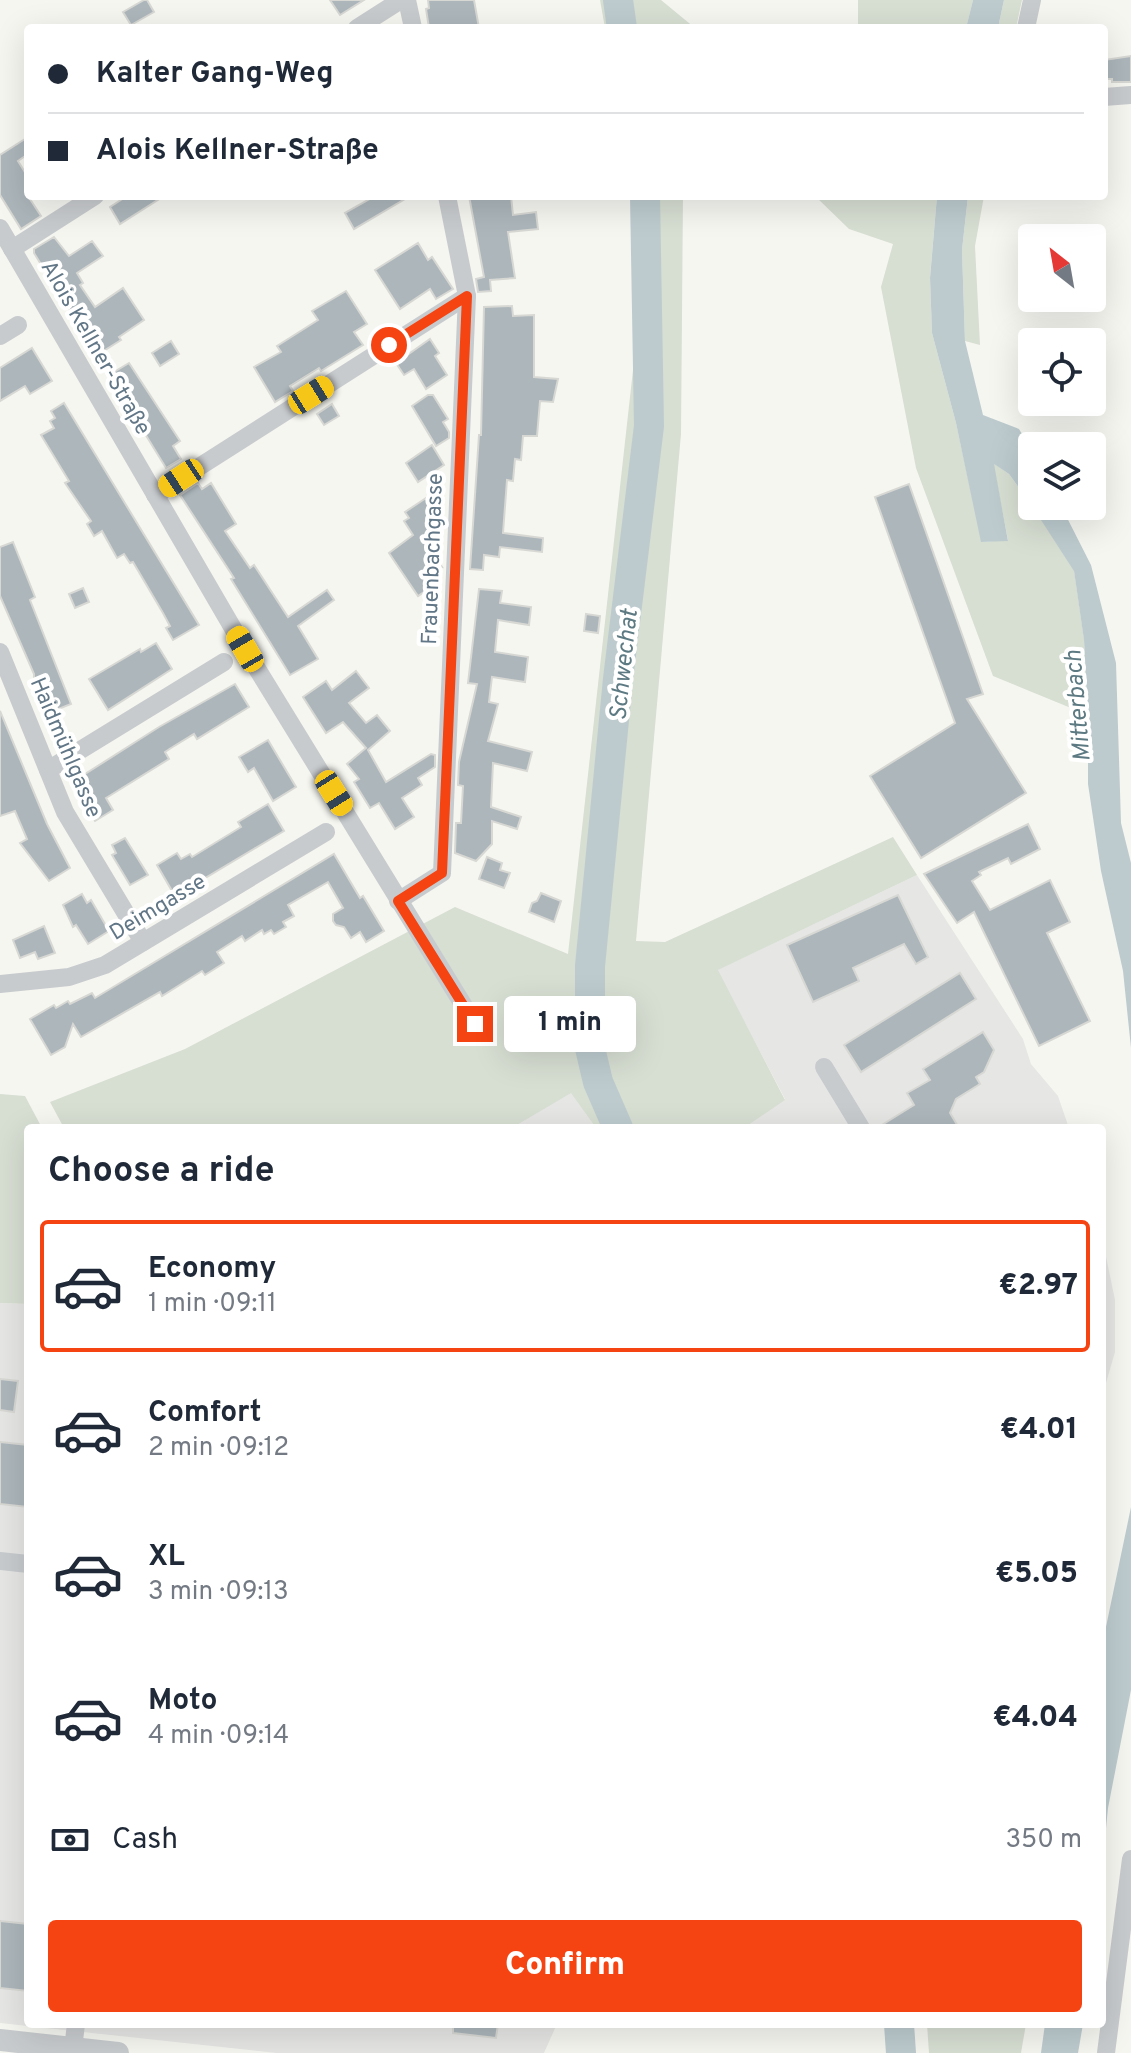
<!DOCTYPE html>
<html lang="en">
<head>
<meta charset="utf-8">
<style>
  :root { --surface:#fff; --page:#f2f2f3; --text:#1f2937; --muted:#747a83; --line:#e0e1e3; --accent:#f54312 }
  body { margin:0; font-family:Overpass,sans-serif; background:var(--page); color:var(--text); height:100vh; display:flex; flex-direction:column; font-size:30px; white-space:nowrap }
  * { box-sizing:border-box; margin:0 }
  p { font-size:26px; color:var(--muted) }
  .icon { flex:none; width:44px; height:44px; fill:none; stroke:currentColor; stroke-width:2; stroke-linecap:round; stroke-linejoin:round }
  .map { position:relative; flex:1; overflow:hidden }
  .side { position:absolute; left:24px; top:1124px; width:1082px; height:904px; display:flex; flex-direction:column; background:var(--surface); border-radius:8px; box-shadow:0 8px 32px #0002 }
  .side>* { flex:none }
  .hud { position:absolute; left:24px; top:24px; width:1084px; height:176px; border-radius:8px; box-shadow:0 8px 32px #0002; display:grid; align-content:center; height:176px; padding:0 24px; background:var(--surface) }
  .needle { width:52px; rotate:329deg }
  .fabs { position:absolute; left:1018px; top:224px; display:grid; gap:16px }
  .fabs a { display:grid; place-items:center; width:88px; height:88px; border-radius:8px; background:var(--surface); box-shadow:0 8px 32px #0002; font-size:40px }
  .end { position:absolute; width:36px; height:36px; margin:-18px; border:10px solid #f54312; background:#fff; box-shadow:0 0 0 4px #fff }
  .from { border-radius:50% }
  .bubble { position:absolute; height:56px; border-radius:8px; background:var(--surface); box-shadow:0 8px 32px #0002; font-size:26px; font-weight:800; line-height:56px; text-align:center }
  .car { position:absolute; width:24px; height:48px; margin:-24px -12px; border-radius:10px; box-shadow:0 0 6px 2px #0007; background:linear-gradient(#f5c518 24%,#345 0 40%,#f5c518 0 76%,#345 0 86%,#f5c518 0) }
  .hud b { display:flex; align-items:center; gap:28px; height:76px; font-size:30px }
  .hud b+b { border-top:2px solid var(--line) }
  .hud i { width:20px; height:20px; background:var(--text) }
  ul { padding:0; list-style:none }
  li { display:flex; align-items:center; gap:24px; height:132px; margin:0 16px 12px; padding:0 8px; border:4px solid transparent; border-radius:8px }
  li div { flex:1 }
  li b { display:block; font-size:30px }
  li em { font-style:normal; font-weight:800 }
  li.current { border-color:var(--accent) }
  li>.icon { width:72px; height:72px; stroke-width:1.5 }
  h2 { padding:0 24px; font-size:36px; line-height:96px }
  .pay { display:flex; align-items:center; gap:20px; height:88px; padding:0 24px; font-size:30px }
  .pay p { margin-inline-start:auto }
  .primary-button { display:flex; gap:16px; margin-top:auto; padding:16px 24px }
  .primary-button a { flex:1; height:92px; border-radius:8px; background:var(--accent); color:#fff; font-size:32px; font-weight:800; line-height:92px; text-align:center }
  .map>svg:first-child { display:block }
</style>
</head>
<body>
<div class="map">
<svg width="1131" height="2053" viewBox="0 0 1131 2053">
  <rect width="100%" height="100%" fill="#f6f6f1"/>
  <g fill="#e6e7e5">
    <polygon points="917,875 1023,1039 1031,1064 1058,1096 1069,1128 744,1128 785,1099 717,970"/>
    <polygon points="571,1092 596,1128 512,1128"/>
    <polygon points="1102,1237 1115,1300 1115,1352 1102,1397"/>
    <polygon points="0,1303 28,1304 28,2024 557,2024 544,2053 276,2053 0,2023"/>
  </g>
  <g fill="#d7ded2">
    <polygon points="600,0 661,0 695,28 605,28"/>
    <polygon points="858,0 973,0 966,28 858,28"/>
    <polygon points="1004,0 1022,0 1016,28 998,28"/>
    <polygon points="634,196 683,196 681,434 636,941 665,942 893,837 917,875 718,970 785,1100 744,1128 596,1128 571,1093 512,1128 64,1128 50,1102 185,1049 455,907 568,954 633,370 637,228"/>
    <polygon points="815,196 937,196 930,277 932,333 956,423 982,542 1008,540 993,463 1009,474 1054,537 1074,570 1084,639 1088,715 993,676 916,468 881,287 893,244 849,229"/>
    <polygon points="968,196 984,196 975,246 980,345 965,341 962,250"/>
    <polygon points="0,1094 25,1096 42,1128 28,1128 28,1304 0,1303"/>
    <polygon points="927,2024 1026,2024 1021,2053 929,2053"/>
  </g>
  <g fill="#bdcbcf">
    <polygon points="973,0 1004,0 998,28 966,28"/>
    <polygon points="937,196 968,196 962,250 965,341 983,415 1019,429 1032,451 1032,506 1009,474 994,464 1008,541 981,542 956,423 932,333 930,278"/>
    <polygon points="1032,506 1061,506 1091,565 1116,663 1121,823 1131,863 1131,1048 1123,971 1101,871 1088,784 1088,715 1084,640 1074,571"/>
    <polygon points="1131,1507 1131,1690 1108,1808 1102,1869 1102,1646"/>
    <polygon points="1045,2024 1083,2024 1078,2053 1041,2053"/>
  </g>
  <g fill="none" stroke-linecap="round" stroke-linejoin="round">
    <g stroke="#bdcbcf" stroke-width="30">
      <polyline points="618,0 622,28"/>
      <polyline points="618,1128 598,1082 590,1048 590,966 618,679 649,426 645,196"/>
      <polyline points="899,2024 901,2053"/>
    </g>
  </g>
  <g fill="#acb6bb" stroke="#d7d7d4" stroke-width="2">
    <polygon points="144,0 147,0 154,12 131,25 123,12"/>
    <polygon points="330,0 364,0 340,15"/>
    <polygon points="428,0 474,0 479,28 429,28 426,9 429,8"/>
    <polygon points="1131,56 1131,82 1112,82 1112,79 1104,79 1104,60"/>
    <polygon points="28,137 28,154 18,161 28,177 28,196 41,216 21,229 0,195 0,155"/>
    <polygon points="127,196 164,196 120,224 110,207"/>
    <polygon points="375,196 410,196 354,229 345,213"/>
    <polygon points="469,196 511,196 513,215 536,212 538,229 508,232 515,278 490,280 491,291 478,292 476,279 484,277"/>
    <polygon points="54,237 69,256 92,241 103,256 77,273 83,283 80,285 95,307 123,288 144,320 119,337 121,340 97,355 34,253 34,249"/>
    <polygon points="418,243 428,260 432,257 453,289 436,299 430,289 400,309 375,270"/>
    <polygon points="346,291 367,324 354,332 363,345 321,371 319,368 290,386 293,391 275,402 254,367 281,352 277,346 318,320 312,311"/>
    <polygon points="512,306 513,316 534,315 534,377 558,379 553,402 540,401 537,436 523,436 521,460 515,459 513,481 507,480 503,533 543,538 542,552 500,547 499,557 484,555 483,570 470,569 479,435 481,435 484,307"/>
    <polygon points="430,339 439,353 435,356 447,375 426,389 414,369 404,375 396,363"/>
    <polygon points="171,341 179,354 160,366 152,353"/>
    <polygon points="32,348 52,381 30,394 25,386 0,401 0,368"/>
    <polygon points="129,363 180,441 173,446 181,459 166,468 109,375"/>
    <polygon points="428,395 433,395 448,419 443,422 449,432 449,438 436,446 412,406"/>
    <polygon points="64,403 199,625 173,640 166,628 170,626 163,613 133,562 130,563 124,554 117,558 102,531 94,536 87,524 91,521 65,483 69,481 41,435 54,428 50,421 55,418 51,411"/>
    <polygon points="332,404 339,416 324,425 317,414"/>
    <polygon points="432,445 444,465 418,482 406,463"/>
    <polygon points="198,483 202,489 211,483 236,524 225,531 250,568 254,565 288,617 327,590 334,600 298,626 318,659 290,675 231,579 234,578 180,495"/>
    <polygon points="909,484 983,694 967,699 1026,793 921,858 870,776 955,723 875,497"/>
    <polygon points="426,498 440,517 426,526 431,532 423,538 442,567 431,566 440,581 418,596 389,553 413,535 404,521 409,518 405,512"/>
    <polygon points="13,542 35,597 30,600 71,704 46,714 34,681 34,674 0,596 0,547"/>
    <polygon points="83,588 89,602 75,608 69,594"/>
    <polygon points="479,589 502,591 500,603 531,607 529,625 498,620 495,652 528,657 525,682 492,677 489,702 498,704 488,741 532,752 527,771 493,763 491,807 521,817 517,829 492,821 492,844 476,861 455,853 456,823 461,823 463,786 458,785 459,762 477,684 468,683"/>
    <polygon points="586,614 600,616 598,633 584,631"/>
    <polygon points="156,643 172,669 108,710 89,679 140,649 141,652"/>
    <polygon points="356,671 369,688 349,703 366,723 377,715 390,731 368,750 386,782 431,754 435,755 435,767 418,778 422,785 402,798 414,817 395,829 379,803 370,808 354,782 359,779 347,764 366,748 343,722 326,733 303,697 326,681 332,690"/>
    <polygon points="235,684 249,707 197,739 194,734 171,748 165,752 169,759 106,798 113,810 95,821 76,790 77,786 74,781 159,727"/>
    <polygon points="0,711 47,824 70,868 49,881 20,843 27,839 15,811 0,816"/>
    <polygon points="268,740 296,787 273,801 254,768 248,772 239,757"/>
    <polygon points="268,804 284,831 175,896 157,865 177,853 181,859 190,854 192,857 241,827 238,822"/>
    <polygon points="1028,824 1040,849 1011,864 1008,858 979,872 981,875 972,881 990,910 1050,880 1070,922 1047,933 1090,1021 1039,1046 974,912 957,923 924,874"/>
    <polygon points="125,838 148,875 130,885 112,855 116,853 112,845"/>
    <polygon points="334,854 360,898 363,896 384,931 366,942 360,932 351,938 344,927 336,925 333,921 333,914 343,908 328,882 288,905 294,916 283,922 286,927 274,934 271,930 264,934 262,930 245,941 242,936 217,952 224,963 205,975 202,971 162,996 160,992 81,1037 73,1024 65,1047 51,1055 30,1019 54,1005 56,1008 68,1001 70,1004 92,993 95,998"/>
    <polygon points="487,857 502,863 500,870 510,873 504,888 479,879"/>
    <polygon points="541,893 561,901 554,922 529,912 532,903 537,901"/>
    <polygon points="82,894 87,903 91,900 109,931 88,944 76,925 73,927 63,905"/>
    <polygon points="898,895 928,957 916,964 904,944 853,968 859,981 813,1002 787,945"/>
    <polygon points="44,926 55,953 38,959 35,952 20,958 13,940"/>
    <polygon points="960,973 976,999 861,1072 844,1045"/>
    <polygon points="983,1032 994,1050 984,1072 976,1077 980,1084 956,1099 950,1113 959,1128 877,1128 914,1105 907,1093 930,1080 923,1069"/>
    <polygon points="0,1379 18,1381 14,1412 0,1410"/>
    <polygon points="0,1442 28,1445 28,1507 0,1504"/>
    <polygon points="0,1921 28,1924 28,1991 0,1988"/>
    <polygon points="453,2024 498,2024 496,2038 453,2033"/>
  </g>
  <g fill="none" stroke-linecap="round" stroke-linejoin="round">
    <g stroke="#c8cbce" stroke-width="18">
      <polyline points="407,0 413,28"/>
      <polyline points="357,28 401,0"/>
      <polyline points="1026,28 1032,0"/>
      <polyline points="1104,97 1131,95"/>
      <polyline points="0,228 245,649 475,1024"/>
      <polyline points="12,249 95,196"/>
      <polyline points="0,336 18,325"/>
      <polyline points="155,495 467,296"/>
      <polyline points="0,652 65,812 143,942"/>
      <polyline points="48,770 224,662"/>
      <polyline points="398,901 442,873 467,296 447,196"/>
      <polyline points="0,984 69,977 105,965 326,832"/>
      <polyline points="824,1067 861,1128"/>
      <polyline points="0,1561 28,1564"/>
      <polyline points="73,2049 76,2024"/>
      <polyline points="1106,2053 1131,1859"/>
    </g>
    <polyline stroke="#c8cbce" stroke-width="22" points="0,2040 118,2053"/>
  </g>
  <g fill="none" stroke-linecap="round" stroke-linejoin="round">
    <polyline stroke="#f54312" stroke-width="10" points="389,345 467,296 442,873 398,901 475,1024"/>
  </g>
  <g text-anchor="middle" stroke-width="8" stroke-linejoin="round" paint-order="stroke">
    <g font-size="22" fill="#617686" stroke="#fff">
      <text transform="translate(97 347) rotate(60)" y="8">Alois Kellner-Straße</text>
      <text transform="translate(431 559) rotate(-88)" y="8">Frauenbachgasse</text>
      <text transform="translate(67 747) rotate(67)" y="8">Haidmühlgasse</text>
      <text transform="translate(157 906) rotate(-31)" y="8">Deimgasse</text>
    </g>
    <g font-size="24" font-style="italic" fill="#5d7a83" stroke="#fff">
      <text transform="translate(623 665) rotate(-84)" y="8">Schwechat</text>
      <text transform="translate(1077 706) rotate(-95)" y="8">Mitterbach</text>
    </g>
  </g>
</svg>
<div class="fabs">
<a><svg class="needle" viewBox="-14 -14 28 28"><path d="M0-13l5 13h-10z" fill="#e53935"/><path d="M0 13l5-13h-10z" fill="#747a83"/></svg></a>
<a><svg class="icon" aria-label="locate" viewBox="0 0 24 24"><circle cx="12" cy="12" r="6"/><path d="M12 2v4M12 18v4M2 12h4M18 12h4"/></svg></a>
<a><svg class="icon" aria-label="layers" viewBox="0 0 24 24"><path d="M12 4l9 5-9 5-9-5zM3 14l9 5 9-5"/></svg></a>
</div>
<i class="end from" style="left:389px;top:345px"></i>
<i class="end" style="left:475px;top:1024px"></i>
<div class="bubble" style="left:504px;top:996px;width:132px">1 min</div>
<i class="car" style="left:311px;top:395px;rotate:58deg"></i>
<i class="car" style="left:181px;top:478px;rotate:237deg"></i>
<i class="car" style="left:245px;top:649px;rotate:330deg"></i>
<i class="car" style="left:334px;top:793px;rotate:148deg"></i>
<div class="hud">
<b><i class="from"></i>Kalter Gang-Weg</b>
<b><i></i>Alois Kellner-Straße</b>
</div>
<section class="side">
<h2>Choose a ride</h2>
<ul>
<li class="current"><svg class="icon" aria-label="car" viewBox="0 0 24 24"><path d="M5 17H2v-5l4-1 3-4h7l3 4 3 1v5h-3M9 17h6M6 11h13"/><circle cx="7" cy="17" r="2"/><circle cx="17" cy="17" r="2"/></svg><div><b>Economy</b><p>1 min · 09:11</p></div><em>€2.97</em></li>
<li><svg class="icon" aria-label="car" viewBox="0 0 24 24"><path d="M5 17H2v-5l4-1 3-4h7l3 4 3 1v5h-3M9 17h6M6 11h13"/><circle cx="7" cy="17" r="2"/><circle cx="17" cy="17" r="2"/></svg><div><b>Comfort</b><p>2 min · 09:12</p></div><em>€4.01</em></li>
<li><svg class="icon" aria-label="car" viewBox="0 0 24 24"><path d="M5 17H2v-5l4-1 3-4h7l3 4 3 1v5h-3M9 17h6M6 11h13"/><circle cx="7" cy="17" r="2"/><circle cx="17" cy="17" r="2"/></svg><div><b>XL</b><p>3 min · 09:13</p></div><em>€5.05</em></li>
<li><svg class="icon" aria-label="car" viewBox="0 0 24 24"><path d="M5 17H2v-5l4-1 3-4h7l3 4 3 1v5h-3M9 17h6M6 11h13"/><circle cx="7" cy="17" r="2"/><circle cx="17" cy="17" r="2"/></svg><div><b>Moto</b><p>4 min · 09:14</p></div><em>€4.04</em></li>
</ul>
<div class="pay"><svg class="icon" aria-label="cash" viewBox="0 0 24 24"><path d="M3 7h18v10H3z"/><circle cx="12" cy="12" r="2"/></svg>Cash<p>350 m</p></div>
<div class="primary-button"><a>Confirm</a></div>
</section>
</div>
</body>
</html>
